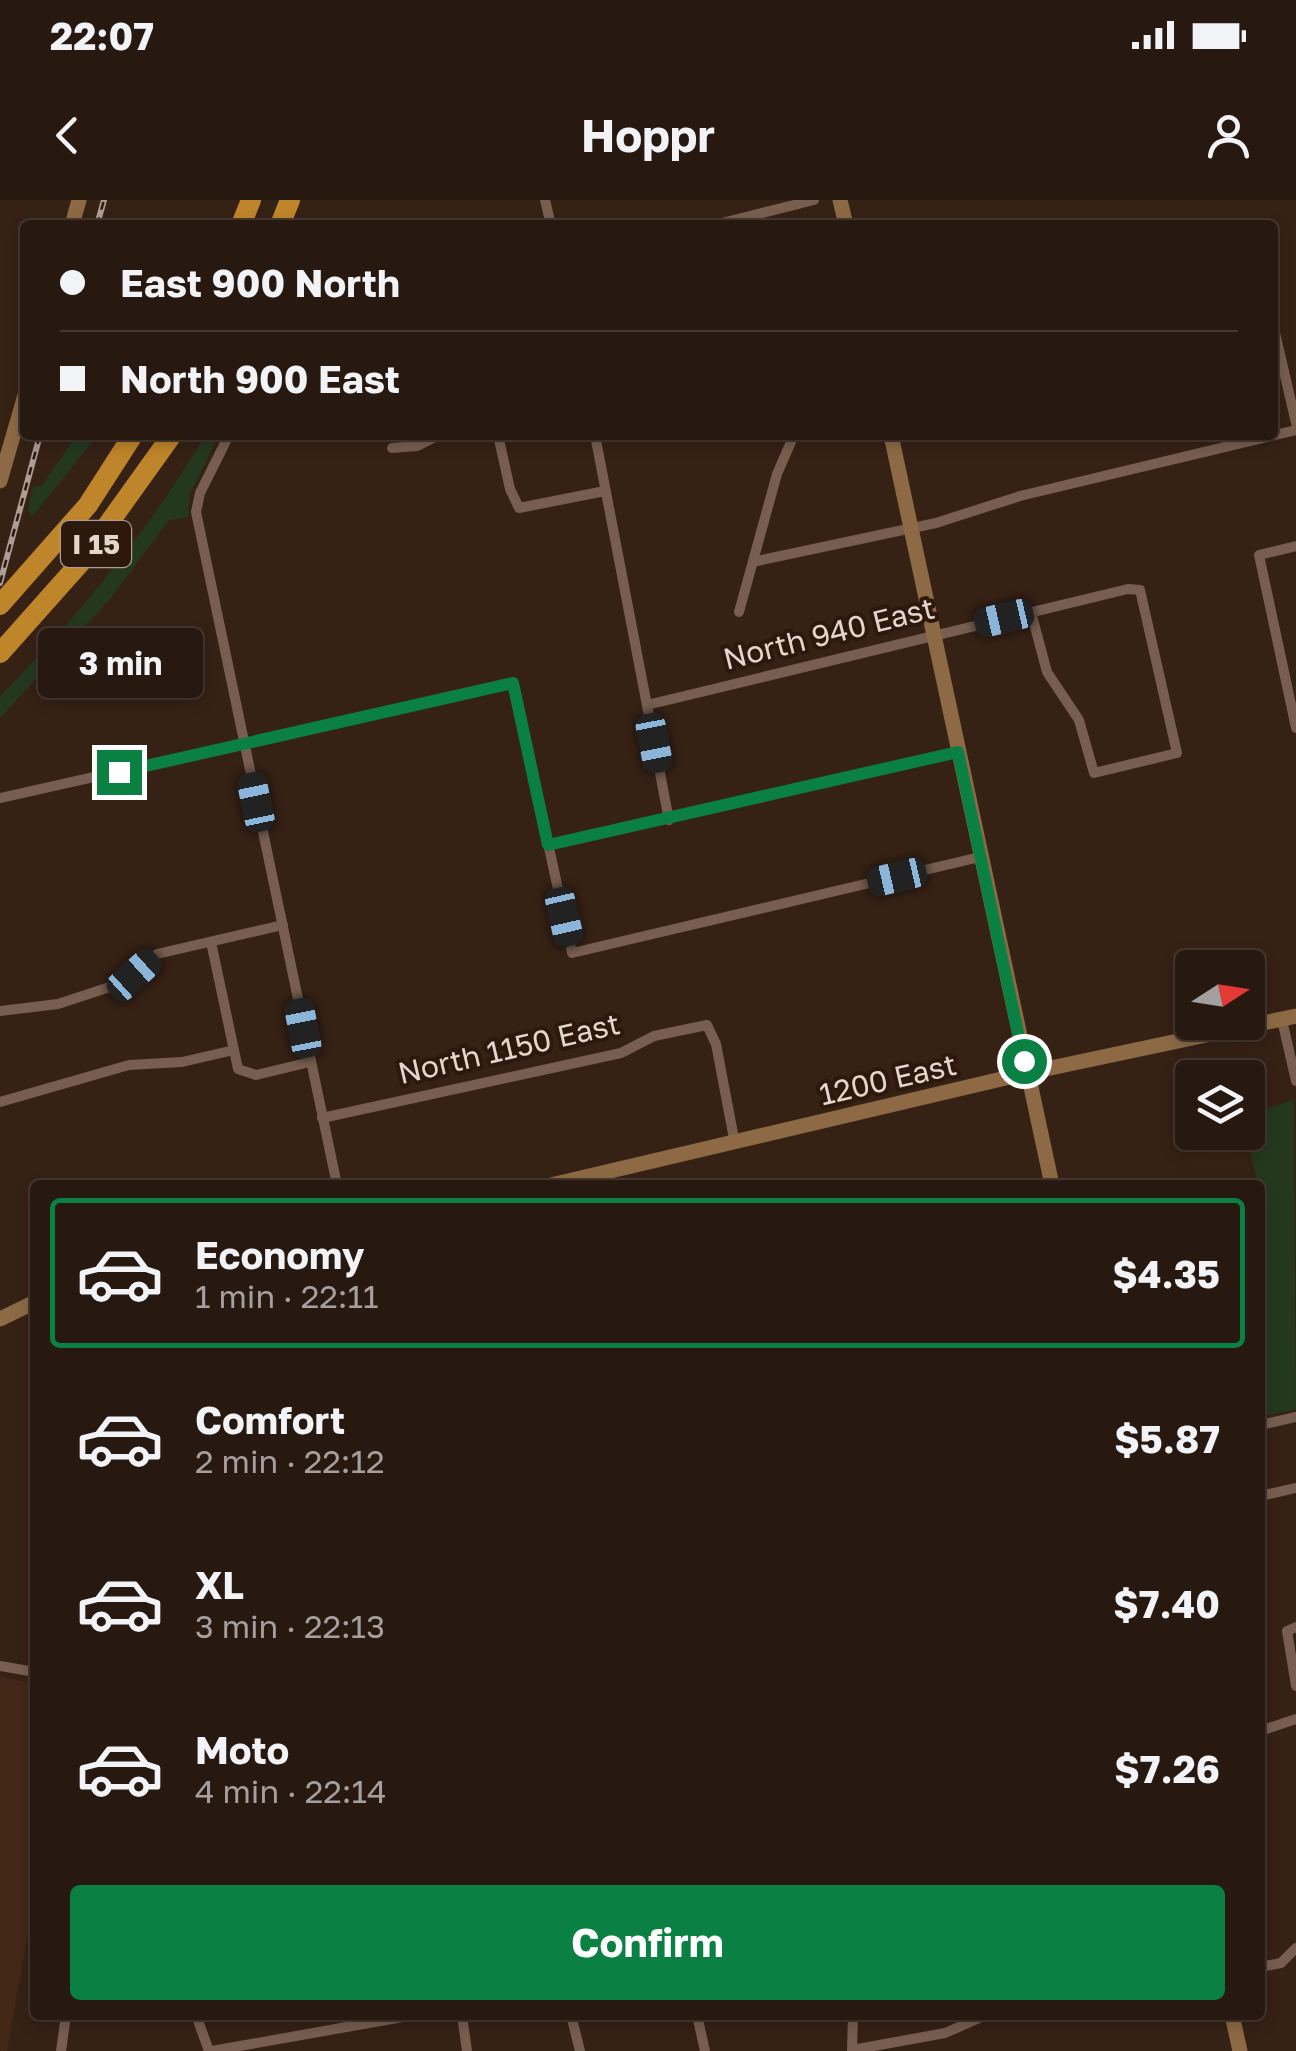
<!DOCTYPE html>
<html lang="en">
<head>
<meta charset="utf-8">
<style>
  :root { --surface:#281910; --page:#302219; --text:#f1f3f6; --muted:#a5a09f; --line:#443830; --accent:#0b8043 }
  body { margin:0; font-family:"Golos Text",sans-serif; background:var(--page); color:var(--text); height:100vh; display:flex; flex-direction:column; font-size:38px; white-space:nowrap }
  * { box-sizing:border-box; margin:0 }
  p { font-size:32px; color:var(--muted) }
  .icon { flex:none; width:55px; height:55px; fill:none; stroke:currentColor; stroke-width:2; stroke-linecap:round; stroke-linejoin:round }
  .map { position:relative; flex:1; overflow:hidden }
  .sheet { position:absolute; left:30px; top:980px; width:1235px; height:840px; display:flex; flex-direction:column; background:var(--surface); border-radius:10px; box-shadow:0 5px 15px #0003,0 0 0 2px var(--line) }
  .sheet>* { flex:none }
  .top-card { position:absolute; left:20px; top:20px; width:1258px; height:220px; border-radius:10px; box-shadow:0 5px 15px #0003,0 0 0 2px var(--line); display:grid; align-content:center; height:220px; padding:0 40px; background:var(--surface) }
  .needle { width:65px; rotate:78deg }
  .buttons { position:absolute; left:1175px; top:750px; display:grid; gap:20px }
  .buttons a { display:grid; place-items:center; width:90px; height:90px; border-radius:10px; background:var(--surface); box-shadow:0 5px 15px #0003,0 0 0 2px var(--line); font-size:50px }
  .end { position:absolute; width:45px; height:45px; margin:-22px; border:12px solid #0b8043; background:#fff; box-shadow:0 0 0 5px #fff }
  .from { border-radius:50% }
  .bubble { position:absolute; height:70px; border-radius:10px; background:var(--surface); box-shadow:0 5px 15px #0003,0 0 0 2px var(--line); font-size:32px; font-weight:700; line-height:70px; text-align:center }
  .car { position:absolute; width:30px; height:60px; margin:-30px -15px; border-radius:12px; box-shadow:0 0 8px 2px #0007; background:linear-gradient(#222 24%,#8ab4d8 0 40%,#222 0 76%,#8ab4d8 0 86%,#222 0) }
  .top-card b { display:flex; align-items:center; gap:35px; height:95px; font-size:38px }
  .top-card b+b { border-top:2px solid var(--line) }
  .top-card i { width:25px; height:25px; background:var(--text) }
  ul { padding:18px 0 0; list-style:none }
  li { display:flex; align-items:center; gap:30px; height:150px; margin:0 20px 15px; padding:0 20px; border:5px solid transparent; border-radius:10px }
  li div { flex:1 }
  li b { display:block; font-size:38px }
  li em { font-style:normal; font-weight:700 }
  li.on { border-color:var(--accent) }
  li>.icon { width:90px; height:90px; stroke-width:1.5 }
  .primary-button { display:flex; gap:20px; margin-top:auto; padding:20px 40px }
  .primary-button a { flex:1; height:115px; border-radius:10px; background:var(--accent); color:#fff; font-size:40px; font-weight:700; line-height:115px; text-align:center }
  .status { display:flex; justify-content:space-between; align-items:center; height:70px; padding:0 50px; background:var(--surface); direction:ltr }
  .status svg { height:28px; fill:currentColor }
  header { display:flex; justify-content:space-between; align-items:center; height:130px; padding:0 40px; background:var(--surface); font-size:45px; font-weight:700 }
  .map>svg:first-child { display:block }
</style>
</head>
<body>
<div class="status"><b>22:07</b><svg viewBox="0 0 49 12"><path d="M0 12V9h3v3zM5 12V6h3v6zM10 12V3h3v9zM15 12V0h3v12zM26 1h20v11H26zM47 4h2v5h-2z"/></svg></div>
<header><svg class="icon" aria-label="back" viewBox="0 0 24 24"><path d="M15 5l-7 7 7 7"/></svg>Hoppr<svg class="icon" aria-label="person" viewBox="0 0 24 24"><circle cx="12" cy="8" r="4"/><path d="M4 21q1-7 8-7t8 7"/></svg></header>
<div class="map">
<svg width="1296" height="1851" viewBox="0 0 1296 1851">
  <rect width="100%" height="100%" fill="#362115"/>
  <polygon fill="#432818" points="0,1476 35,1484 35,1694 7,1851 0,1851"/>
  <g fill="#24381f">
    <polygon points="77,235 98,235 32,317 28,310 33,287 42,285"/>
    <path d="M 205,235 L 219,235 L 190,294 L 188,317 L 169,320 L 110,399 L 0,518 L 0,496 C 78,416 149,331 205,235 Z"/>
    <polygon points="1294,900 1296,1209 1260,1217 1260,985 1232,985 1256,977 1246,933 1248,914"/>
  </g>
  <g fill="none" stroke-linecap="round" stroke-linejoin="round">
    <g stroke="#775e50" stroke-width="10">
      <polyline points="545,0 551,25"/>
      <polyline points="714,25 814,0"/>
      <polyline points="1272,120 1296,223"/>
      <polyline points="229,235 200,293 196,312 337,985"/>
      <polyline points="498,235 510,289 519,308 605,291"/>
      <polyline points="595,235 669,620"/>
      <polyline points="392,248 417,246 439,235"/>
      <polyline points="1296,346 1259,355 1296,528"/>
      <polyline points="757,361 936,323 1020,296 1296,230"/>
      <polyline points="739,412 777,274 794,235"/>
      <polyline points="647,505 1128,389 1140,390 1177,553 1094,573 1079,520 1047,472 1031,412"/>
      <polyline points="0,598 513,483 572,753 980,657"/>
      <polyline points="548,645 958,552"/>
      <polyline points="211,742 238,869 256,875 310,862"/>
      <polyline points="0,811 58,804 128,781 157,754 283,725"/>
      <polyline points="1282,820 1296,881"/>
      <polyline points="0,902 129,865 182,862 234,850"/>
      <polyline points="322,918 621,853 654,836 707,825 716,844 735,944"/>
      <polyline points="33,1204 35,1204"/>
      <polyline points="1260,1225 1296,1217"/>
      <polyline points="1260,1296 1296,1288"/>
      <polyline points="1296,1427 1287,1431 1296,1486"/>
      <polyline points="0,1466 35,1472"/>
      <polyline points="1260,1531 1296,1519"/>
      <polyline points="1260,1767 1281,1763 1296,1748"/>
      <polyline points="196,1815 209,1851"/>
      <polyline points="462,1815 467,1851"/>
      <polyline points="571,1815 580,1851"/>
      <polyline points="697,1815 705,1851"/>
      <polyline points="852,1850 945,1833 986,1815"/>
      <polyline points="61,1851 66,1815"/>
      <polyline points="212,1851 414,1815"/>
      <polyline points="852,1851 853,1815"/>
    </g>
    <g stroke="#8d6a45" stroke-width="15">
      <polyline points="840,0 846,25"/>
      <polyline points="72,25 79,0"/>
      <polyline points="891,235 1052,985"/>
      <polyline points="0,281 25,195"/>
      <polyline points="551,985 1027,873 1296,816"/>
      <polyline points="0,1119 35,1102"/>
      <polyline points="1232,1815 1240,1851"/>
    </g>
    <g stroke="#bf852a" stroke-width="20">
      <polyline points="241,25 251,0"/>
      <polyline points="280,25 290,0"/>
      <polyline points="0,405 88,305 133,235"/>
      <polyline points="0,453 81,362 172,235"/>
    </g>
    <g stroke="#ae9d94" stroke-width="6">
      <g id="rail">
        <polyline points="97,25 104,0"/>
        <polyline points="0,383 40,235"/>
      </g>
    </g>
    <use href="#rail" stroke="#2c180c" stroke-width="2.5" stroke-dasharray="8" stroke-linecap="butt"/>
  </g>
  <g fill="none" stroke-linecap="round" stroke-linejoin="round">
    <polyline stroke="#0b8043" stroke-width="12" points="119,572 513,483 548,645 958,552 1024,861"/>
  </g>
  <g text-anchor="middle" stroke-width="8" stroke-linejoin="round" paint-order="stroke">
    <rect fill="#2c180c" stroke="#ad9c93" stroke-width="2.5" x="61" y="321" width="70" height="46" rx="8"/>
    <g font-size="28" font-weight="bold" fill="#e4d5cd">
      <text x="96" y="354">I 15</text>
    </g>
    <g font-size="30" fill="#e4d5cd" stroke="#2c180c">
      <text transform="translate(829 434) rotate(-14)" y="10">North 940 East</text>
      <text transform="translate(509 849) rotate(-13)" y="10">North 1150 East</text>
      <text transform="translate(888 880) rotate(-13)" y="10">1200 East</text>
    </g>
  </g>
</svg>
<div class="buttons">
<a><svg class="needle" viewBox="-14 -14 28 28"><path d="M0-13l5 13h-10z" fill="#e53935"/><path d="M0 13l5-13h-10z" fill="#a5a09f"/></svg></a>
<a><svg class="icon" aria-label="layers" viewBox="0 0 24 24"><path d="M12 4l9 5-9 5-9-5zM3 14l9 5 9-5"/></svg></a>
</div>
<i class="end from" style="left:1024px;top:861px"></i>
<i class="end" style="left:119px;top:572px"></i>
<div class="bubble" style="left:38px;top:428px;width:165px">3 min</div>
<i class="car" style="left:1004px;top:418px;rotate:257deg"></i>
<i class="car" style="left:654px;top:543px;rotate:169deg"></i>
<i class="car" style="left:256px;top:602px;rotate:348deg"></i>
<i class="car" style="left:897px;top:677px;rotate:257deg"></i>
<i class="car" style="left:564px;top:717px;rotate:167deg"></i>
<i class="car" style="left:134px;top:775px;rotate:48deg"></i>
<i class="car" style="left:303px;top:828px;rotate:349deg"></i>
<div class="top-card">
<b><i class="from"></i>East 900 North</b>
<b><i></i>North 900 East</b>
</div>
<section class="sheet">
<ul>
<li class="on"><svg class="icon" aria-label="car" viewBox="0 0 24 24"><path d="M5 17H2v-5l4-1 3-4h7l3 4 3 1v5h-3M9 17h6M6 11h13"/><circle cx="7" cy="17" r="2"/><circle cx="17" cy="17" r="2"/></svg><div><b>Economy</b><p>1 min · 22:11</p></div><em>$4.35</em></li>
<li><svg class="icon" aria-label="car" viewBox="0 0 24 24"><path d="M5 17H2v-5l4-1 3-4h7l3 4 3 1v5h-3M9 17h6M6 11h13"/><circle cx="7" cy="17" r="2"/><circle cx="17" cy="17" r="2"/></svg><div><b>Comfort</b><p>2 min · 22:12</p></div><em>$5.87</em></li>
<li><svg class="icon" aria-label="car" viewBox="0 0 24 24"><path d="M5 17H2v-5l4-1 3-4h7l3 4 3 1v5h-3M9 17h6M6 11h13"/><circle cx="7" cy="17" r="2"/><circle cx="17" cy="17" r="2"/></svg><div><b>XL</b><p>3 min · 22:13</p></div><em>$7.40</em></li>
<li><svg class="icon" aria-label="car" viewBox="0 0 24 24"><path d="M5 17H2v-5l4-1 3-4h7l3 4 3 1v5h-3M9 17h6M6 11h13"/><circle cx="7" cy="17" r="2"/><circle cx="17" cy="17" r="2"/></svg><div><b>Moto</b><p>4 min · 22:14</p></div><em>$7.26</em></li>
</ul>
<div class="primary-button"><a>Confirm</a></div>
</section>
</div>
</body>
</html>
